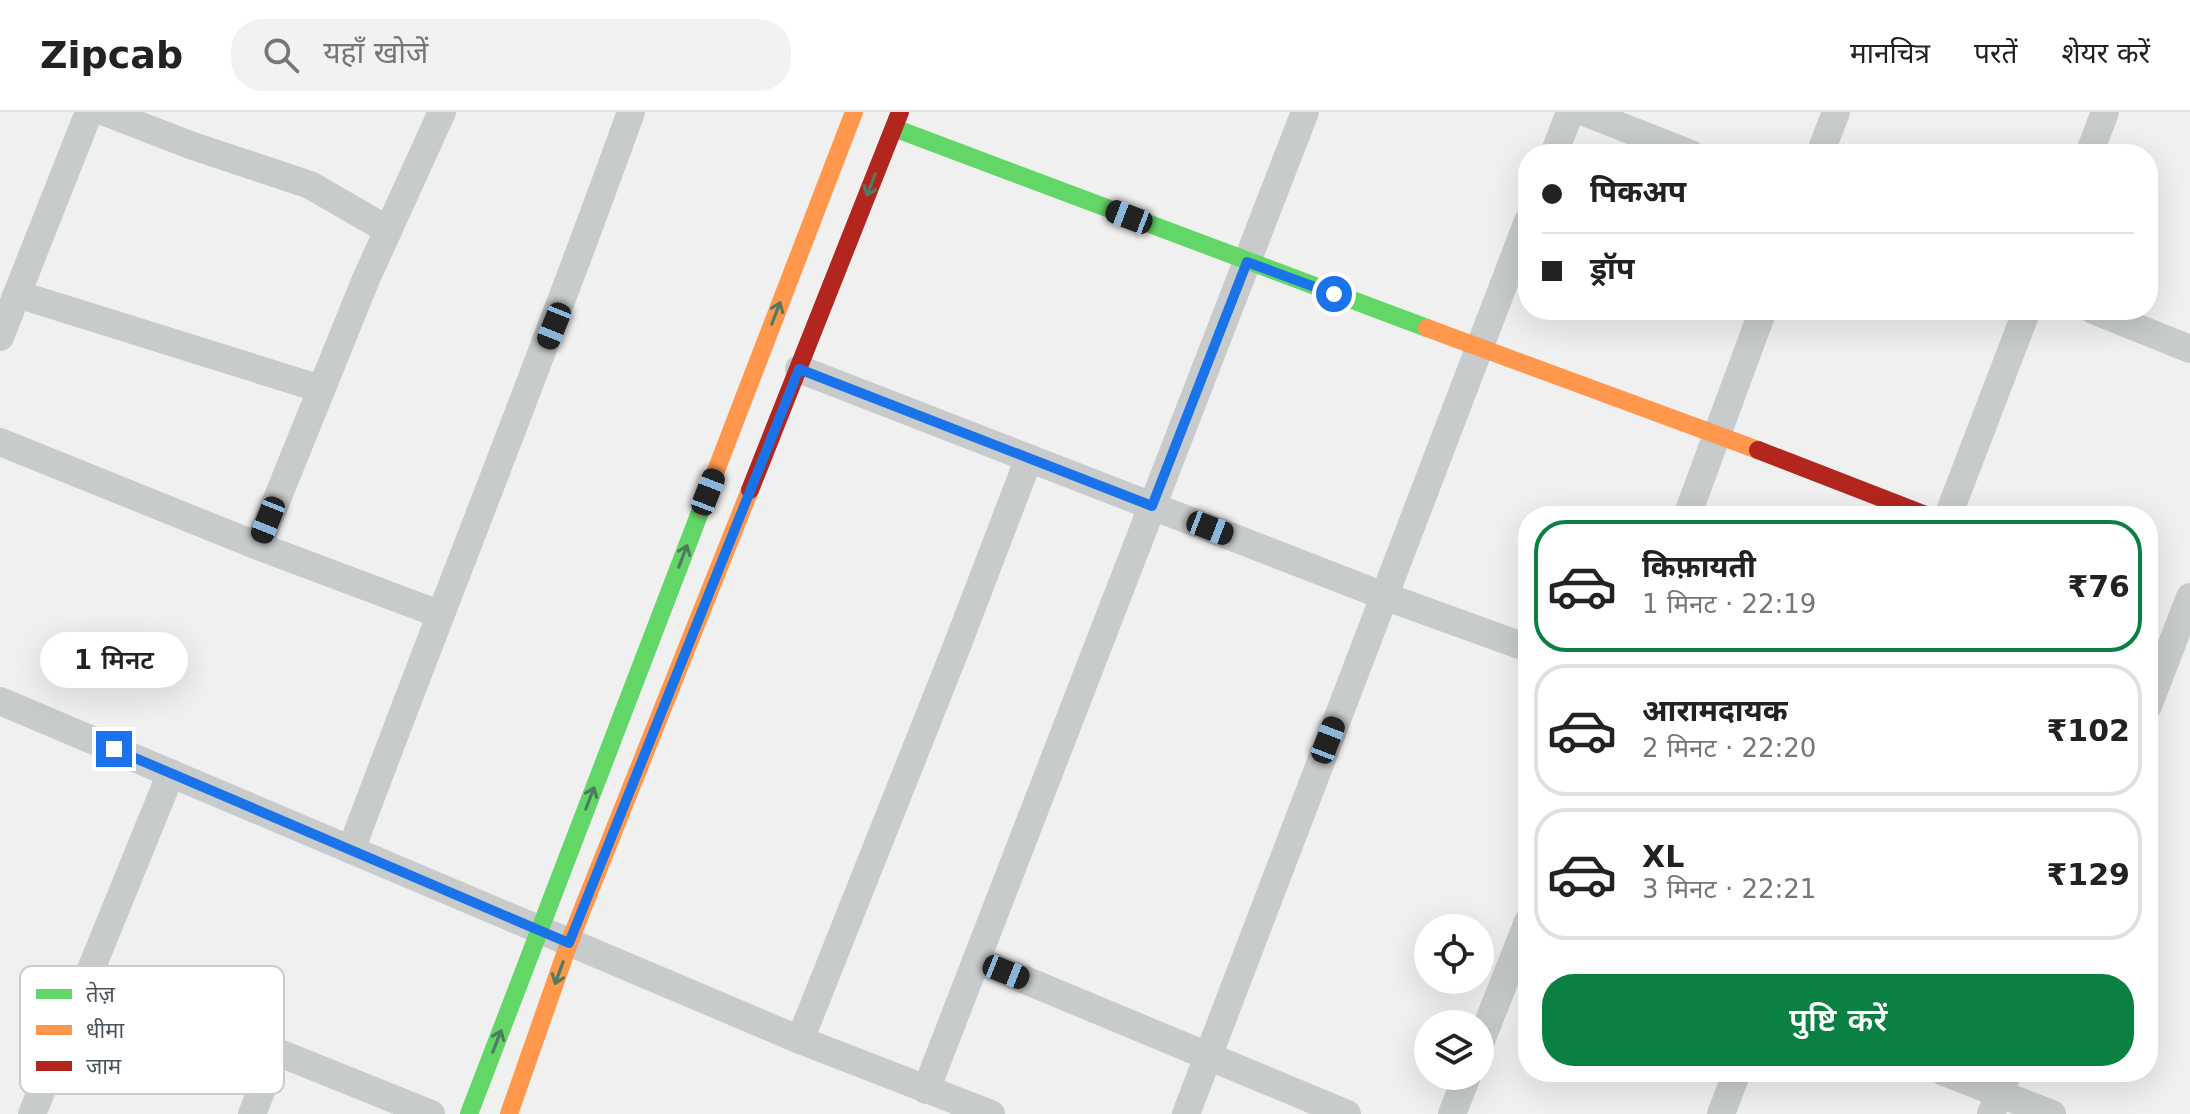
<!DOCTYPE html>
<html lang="hi">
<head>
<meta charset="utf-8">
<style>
  :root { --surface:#fff; --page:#f2f2f2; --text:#222; --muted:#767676; --line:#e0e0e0; --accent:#0b8043 }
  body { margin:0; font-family:"DejaVu Sans","Noto Sans Devanagari",sans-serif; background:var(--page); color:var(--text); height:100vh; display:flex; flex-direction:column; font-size:30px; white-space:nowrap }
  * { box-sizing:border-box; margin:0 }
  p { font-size:26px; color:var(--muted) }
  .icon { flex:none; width:44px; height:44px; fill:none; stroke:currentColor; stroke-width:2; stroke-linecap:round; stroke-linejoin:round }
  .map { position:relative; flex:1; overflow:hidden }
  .panel { position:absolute; left:1518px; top:394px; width:640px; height:576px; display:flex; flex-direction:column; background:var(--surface); border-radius:32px; box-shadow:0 8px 32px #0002 }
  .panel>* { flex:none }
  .banner { position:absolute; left:1518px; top:32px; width:640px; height:176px; border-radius:32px; box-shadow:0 8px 32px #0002; display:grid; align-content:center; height:176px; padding:0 24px; background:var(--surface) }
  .buttons { position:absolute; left:1414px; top:802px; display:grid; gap:16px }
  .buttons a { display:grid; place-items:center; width:80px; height:80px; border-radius:50%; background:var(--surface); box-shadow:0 8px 32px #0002; font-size:40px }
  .end { position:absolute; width:36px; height:36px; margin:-18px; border:10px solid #1a73e8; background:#fff; box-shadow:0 0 0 4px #fff }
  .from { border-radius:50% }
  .bubble { position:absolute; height:56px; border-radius:28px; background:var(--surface); box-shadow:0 8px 32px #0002; font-size:26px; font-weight:600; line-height:56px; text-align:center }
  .car { position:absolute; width:24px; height:48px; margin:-24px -12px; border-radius:10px; box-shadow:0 0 6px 2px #0007; background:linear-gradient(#222 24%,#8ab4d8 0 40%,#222 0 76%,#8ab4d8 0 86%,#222 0) }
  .banner b { display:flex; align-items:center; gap:28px; height:76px; font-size:30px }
  .banner b+b { border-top:2px solid var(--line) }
  .banner i { width:20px; height:20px; background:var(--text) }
  ul { padding:14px 0 0; list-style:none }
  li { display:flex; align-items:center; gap:24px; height:132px; margin:0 16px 12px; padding:0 8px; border:4px solid var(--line); border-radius:32px }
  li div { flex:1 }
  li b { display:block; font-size:30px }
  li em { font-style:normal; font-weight:600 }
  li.selected { border-color:var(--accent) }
  li>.icon { width:72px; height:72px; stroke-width:1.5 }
  .button { display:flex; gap:16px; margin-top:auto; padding:16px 24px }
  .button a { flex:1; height:92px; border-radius:32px; background:var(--accent); color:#fff; font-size:32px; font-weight:600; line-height:92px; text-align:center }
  header { display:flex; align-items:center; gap:48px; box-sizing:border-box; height:112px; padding:0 40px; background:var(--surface); border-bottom:2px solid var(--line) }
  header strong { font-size:38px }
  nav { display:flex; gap:44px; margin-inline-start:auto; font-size:28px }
  .search { width:560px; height:72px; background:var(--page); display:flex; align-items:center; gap:20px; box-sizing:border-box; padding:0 28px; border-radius:32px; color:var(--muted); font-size:30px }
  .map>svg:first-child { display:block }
</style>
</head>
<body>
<header>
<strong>Zipcab</strong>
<div class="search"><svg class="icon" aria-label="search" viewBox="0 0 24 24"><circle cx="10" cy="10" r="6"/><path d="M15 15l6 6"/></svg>यहाँ खोजें</div>
<nav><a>मानचित्र</a><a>परतें</a><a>शेयर करें</a></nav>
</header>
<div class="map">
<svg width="2190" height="1002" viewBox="0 0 2190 1002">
  <rect width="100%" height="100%" fill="#f0f0f0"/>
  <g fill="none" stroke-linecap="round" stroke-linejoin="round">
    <g stroke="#c7cbcc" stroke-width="28">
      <polyline points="105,0 190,33 310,73 388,118"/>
      <polyline points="1584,0 1691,42"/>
      <polyline points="1554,42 1570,0"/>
      <polyline points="1820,42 1836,0"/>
      <polyline points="2089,42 2105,0"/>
      <polyline points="17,182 321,277"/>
      <polyline points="2093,198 2190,237"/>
      <polyline points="0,225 89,0"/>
      <polyline points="799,257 1384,484 1528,536"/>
      <polyline points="0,330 258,434 439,502"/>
      <polyline points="1687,404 1763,198"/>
      <polyline points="1948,404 2027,198"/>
      <polyline points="258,434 366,167 442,0"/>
      <polyline points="0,589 800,928 991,1002"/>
      <polyline points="2148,594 2190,485"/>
      <path d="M 351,738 C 443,492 542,248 631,0"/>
      <polyline points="977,848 1347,1002"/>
      <polyline points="90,860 277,940 431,1002"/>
      <polyline points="800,928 955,539 1029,346"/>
      <polyline points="1480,931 1528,810"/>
      <polyline points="1944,960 2052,1002"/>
      <polyline points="926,978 1305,0"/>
      <polyline points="32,1002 171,661"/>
      <polyline points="252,1002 277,940"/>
      <polyline points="1186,1002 1528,109"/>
      <polyline points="1452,1002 1467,964"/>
      <polyline points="1721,1002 1737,960"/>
      <polyline points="1991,1002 2008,960"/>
    </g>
    <g stroke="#63d668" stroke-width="18">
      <polyline points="894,16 1427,216"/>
      <polyline points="469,1002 702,395"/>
    </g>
    <g stroke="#ff974d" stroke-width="18">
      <polyline points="1427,216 1758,338"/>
      <polyline points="702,395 854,0"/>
      <polyline points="509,1002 569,831 750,378"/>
    </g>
    <g stroke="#b3261e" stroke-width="18">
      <polyline points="1758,338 1928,404"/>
      <polyline points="750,378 900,0"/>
    </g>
  </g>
  <defs><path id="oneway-shaft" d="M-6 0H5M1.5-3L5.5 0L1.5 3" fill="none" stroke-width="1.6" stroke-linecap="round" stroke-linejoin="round" transform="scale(2)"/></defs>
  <g stroke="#507b5f">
    <use href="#oneway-shaft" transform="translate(871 73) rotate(111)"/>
    <use href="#oneway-shaft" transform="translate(776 201) rotate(-69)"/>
    <use href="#oneway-shaft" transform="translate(683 444) rotate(-69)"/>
    <use href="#oneway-shaft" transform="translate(590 686) rotate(-69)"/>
    <use href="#oneway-shaft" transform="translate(559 861) rotate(110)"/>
    <use href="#oneway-shaft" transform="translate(497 929) rotate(-69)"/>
  </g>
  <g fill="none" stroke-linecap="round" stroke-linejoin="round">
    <polyline stroke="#1a73e8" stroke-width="10" points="114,637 569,831 799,257 1152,394 1247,150 1334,182"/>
  </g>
  <rect x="20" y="854" width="264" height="128" rx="12" fill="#fff" stroke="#c8ccce" stroke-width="2"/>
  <rect x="36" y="877" width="36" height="10" fill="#63d668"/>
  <rect x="36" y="913" width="36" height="10" fill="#ff974d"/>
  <rect x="36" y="949" width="36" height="10" fill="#b3261e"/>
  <g font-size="22" fill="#48545b">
    <text x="86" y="890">तेज़</text>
    <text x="86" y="926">धीमा</text>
    <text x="86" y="962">जाम</text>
  </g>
</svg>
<div class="buttons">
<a><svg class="icon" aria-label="locate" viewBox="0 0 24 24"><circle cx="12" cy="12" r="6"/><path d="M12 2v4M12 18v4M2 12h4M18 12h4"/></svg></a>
<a><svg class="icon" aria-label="layers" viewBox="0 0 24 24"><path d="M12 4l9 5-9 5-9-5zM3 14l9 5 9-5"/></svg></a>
</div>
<i class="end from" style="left:1334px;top:182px"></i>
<i class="end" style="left:114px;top:637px"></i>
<div class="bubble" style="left:40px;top:520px;width:148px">1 मिनट</div>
<i class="car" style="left:1129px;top:105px;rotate:291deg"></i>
<i class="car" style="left:554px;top:214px;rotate:202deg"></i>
<i class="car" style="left:708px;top:380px;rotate:21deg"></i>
<i class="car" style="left:268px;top:408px;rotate:202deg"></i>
<i class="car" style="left:1210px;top:416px;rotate:111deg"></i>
<i class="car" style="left:1328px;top:628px;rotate:21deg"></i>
<i class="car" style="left:1006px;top:860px;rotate:112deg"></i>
<div class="banner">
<b><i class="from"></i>पिकअप</b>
<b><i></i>ड्रॉप</b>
</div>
<section class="panel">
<ul>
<li class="selected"><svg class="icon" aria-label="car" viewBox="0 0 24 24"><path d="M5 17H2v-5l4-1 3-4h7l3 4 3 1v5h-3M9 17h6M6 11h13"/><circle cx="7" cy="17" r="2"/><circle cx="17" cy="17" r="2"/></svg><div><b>किफ़ायती</b><p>1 मिनट · 22:19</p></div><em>₹76</em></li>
<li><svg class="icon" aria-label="car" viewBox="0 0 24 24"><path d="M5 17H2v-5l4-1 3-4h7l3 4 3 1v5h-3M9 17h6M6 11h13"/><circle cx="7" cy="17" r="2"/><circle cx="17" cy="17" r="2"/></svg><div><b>आरामदायक</b><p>2 मिनट · 22:20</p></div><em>₹102</em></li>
<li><svg class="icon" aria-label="car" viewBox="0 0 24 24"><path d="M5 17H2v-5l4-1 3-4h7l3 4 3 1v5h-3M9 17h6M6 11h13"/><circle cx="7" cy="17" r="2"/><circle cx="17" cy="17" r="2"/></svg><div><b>XL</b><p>3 मिनट · 22:21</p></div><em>₹129</em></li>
</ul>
<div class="button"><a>पुष्टि करें</a></div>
</section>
</div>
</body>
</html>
